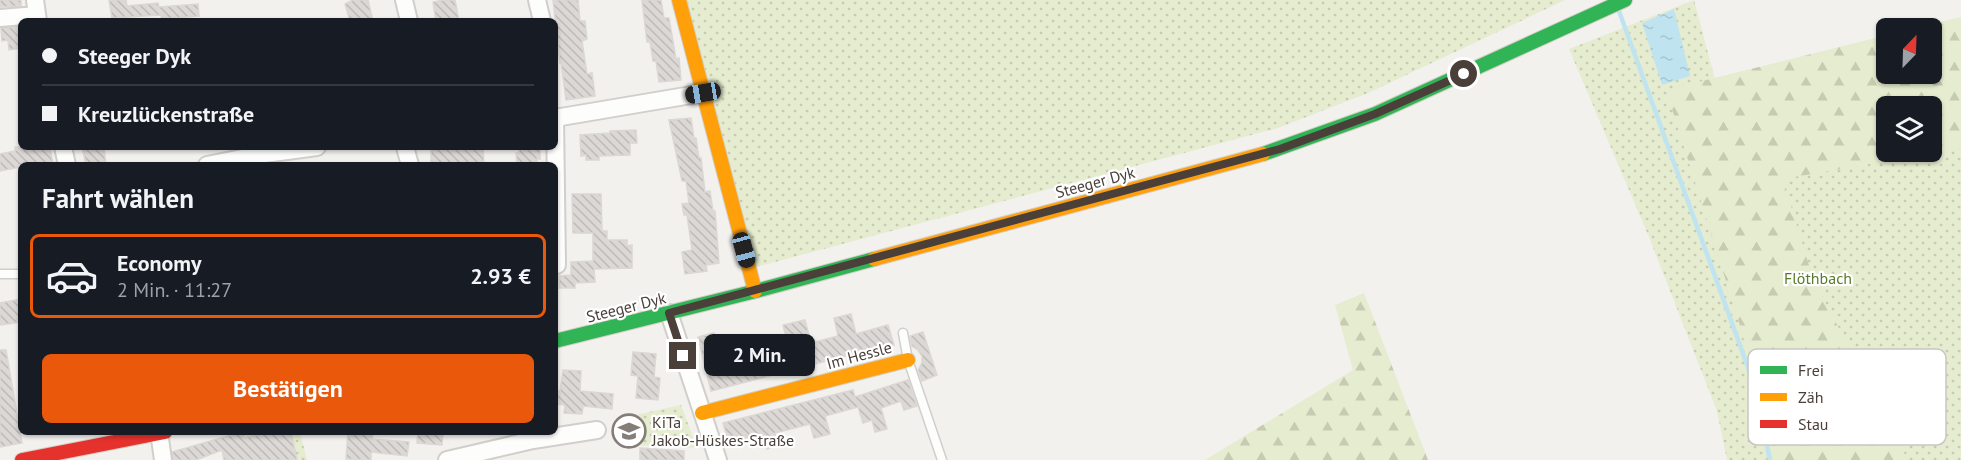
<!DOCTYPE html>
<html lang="de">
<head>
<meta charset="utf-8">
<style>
  :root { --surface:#171b24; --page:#242831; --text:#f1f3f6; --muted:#9ea1a6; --line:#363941; --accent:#ea580c }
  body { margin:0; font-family:"PT Sans",sans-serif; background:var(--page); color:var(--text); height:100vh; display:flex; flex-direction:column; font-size:22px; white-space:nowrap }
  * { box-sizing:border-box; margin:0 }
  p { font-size:20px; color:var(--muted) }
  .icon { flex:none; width:33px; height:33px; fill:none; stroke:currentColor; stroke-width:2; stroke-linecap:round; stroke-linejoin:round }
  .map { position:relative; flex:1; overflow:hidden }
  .details { position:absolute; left:18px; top:162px; width:540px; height:273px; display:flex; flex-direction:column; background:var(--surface); border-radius:9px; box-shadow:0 2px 4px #0004 }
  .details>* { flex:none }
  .banner { position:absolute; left:18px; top:18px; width:540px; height:132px; border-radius:9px; box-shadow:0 2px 4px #0004; display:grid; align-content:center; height:132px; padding:0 24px; background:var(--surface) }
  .needle { width:39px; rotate:23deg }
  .tools { position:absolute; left:1876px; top:18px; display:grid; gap:12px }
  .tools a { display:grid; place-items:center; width:66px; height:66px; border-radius:9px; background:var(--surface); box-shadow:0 2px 4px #0004; font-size:30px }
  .end { position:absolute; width:27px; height:27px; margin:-14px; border:8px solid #4a4039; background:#fff; box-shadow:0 0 0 3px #fff }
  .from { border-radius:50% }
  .bubble { position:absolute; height:42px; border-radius:9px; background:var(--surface); box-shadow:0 2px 4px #0004; font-size:20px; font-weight:600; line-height:42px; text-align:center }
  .car { position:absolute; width:18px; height:36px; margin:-18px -9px; border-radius:8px; box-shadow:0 0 4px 2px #0007; background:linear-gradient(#222 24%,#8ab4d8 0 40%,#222 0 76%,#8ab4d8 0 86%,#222 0) }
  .banner b { display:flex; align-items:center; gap:21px; height:57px; font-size:22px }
  .banner b+b { border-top:2px solid var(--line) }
  .banner i { width:15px; height:15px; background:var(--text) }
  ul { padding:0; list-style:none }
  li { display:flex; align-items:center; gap:18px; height:84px; margin:0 12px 9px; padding:0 12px; border:3px solid var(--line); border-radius:9px }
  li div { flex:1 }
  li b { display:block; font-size:22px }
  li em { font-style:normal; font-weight:600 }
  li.active { border-color:var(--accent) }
  li>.icon { width:54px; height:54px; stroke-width:1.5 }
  h2 { padding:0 24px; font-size:27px; line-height:72px }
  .primary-button { display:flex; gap:12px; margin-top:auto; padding:12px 24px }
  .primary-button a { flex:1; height:69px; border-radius:9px; background:var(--accent); color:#fff; font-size:24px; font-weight:600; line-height:69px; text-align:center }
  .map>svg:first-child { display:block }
</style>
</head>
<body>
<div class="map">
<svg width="1961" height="460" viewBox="0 0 1961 460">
  <defs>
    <pattern id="grass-dots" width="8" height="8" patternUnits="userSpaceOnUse" patternTransform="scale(1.5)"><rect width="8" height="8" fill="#e5eccf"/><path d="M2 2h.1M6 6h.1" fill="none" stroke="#c6cbb2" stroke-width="1.8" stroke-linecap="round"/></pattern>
    <pattern id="forest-firs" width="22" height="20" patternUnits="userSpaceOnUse" patternTransform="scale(1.5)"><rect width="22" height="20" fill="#e5eccf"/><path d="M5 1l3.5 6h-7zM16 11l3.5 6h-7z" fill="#c6cbb2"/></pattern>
    <pattern id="water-ripples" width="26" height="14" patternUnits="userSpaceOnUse" patternTransform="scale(1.5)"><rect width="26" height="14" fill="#c0e4ef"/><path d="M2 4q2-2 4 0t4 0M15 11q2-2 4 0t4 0" fill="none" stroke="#a6c5ce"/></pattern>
    <pattern id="building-back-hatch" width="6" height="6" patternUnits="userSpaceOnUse" patternTransform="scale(1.5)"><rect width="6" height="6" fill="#dbd8d5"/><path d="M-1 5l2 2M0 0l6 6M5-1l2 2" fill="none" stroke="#bdbab8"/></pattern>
  </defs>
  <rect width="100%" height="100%" fill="#f3f1ee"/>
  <g fill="url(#grass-dots)" fill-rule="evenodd">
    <polygon points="687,0 1565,0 1368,93 1278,128 756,267"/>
    <path d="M 1694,0 L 1718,91 L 1887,74 L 1932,74 L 1961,32 L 1961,460 L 1727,460 L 1717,411 L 1649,237 L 1569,49 ZM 1887,106 L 1932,106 L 1932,152 L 1887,152 Z"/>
    <polygon points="681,405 697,448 634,445 635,415"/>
    <polygon points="242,432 300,432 307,460 249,460"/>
  </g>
  <g fill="url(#forest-firs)" fill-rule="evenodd">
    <path d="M 1961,17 L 1961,148 L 1783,179 L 1813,279 L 1908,460 L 1773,460 L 1742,332 L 1666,90 L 1887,35 L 1887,74 L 1932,74 L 1932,28 L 1913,28 ZM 1887,106 L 1932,106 L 1932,152 L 1887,152 Z"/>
    <polygon points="1364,293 1428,460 1205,460 1353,370 1335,305"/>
  </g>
  <polygon fill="url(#water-ripples)" points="1674,9 1690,76 1662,85 1642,23"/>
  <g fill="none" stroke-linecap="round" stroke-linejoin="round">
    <polyline stroke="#c0e4ef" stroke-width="4.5" points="1619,11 1754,384 1770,460"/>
  </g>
  <g fill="url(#building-back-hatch)" stroke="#dbd7d4" stroke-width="1.5">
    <polygon points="0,0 21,0 21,6 0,7"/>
    <polygon points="109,0 126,0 127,6 158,3 159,7 198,4 199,16 162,19 161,15 112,18"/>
    <polygon points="353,0 368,0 373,21 350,21 345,4"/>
    <polygon points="444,0 455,0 459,21 436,21 433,2"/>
    <polygon points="553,0 578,0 580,21 585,21 587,39 582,41 587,74 592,73 595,96 566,100 561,62 560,63"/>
    <polygon points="642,0 661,0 664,18 669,18 676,59 679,58 681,80 659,82 656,61 653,61 650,42 647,42"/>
    <polygon points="21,27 21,48 9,50 8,40 2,41 1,28"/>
    <polygon points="691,118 694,138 696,138 699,158 701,158 705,192 710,191 713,211 715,211 719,263 706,265 707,271 685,274 682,252 692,250 687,215 684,215 682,204 689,203 686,181 682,181 669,120"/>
    <polygon points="636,130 637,143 630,143 630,155 599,156 599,160 586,160 586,155 581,156 580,135 610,133 610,131"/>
    <polygon points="15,147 50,147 53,165 21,165 21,167 0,171 0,154 15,151"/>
    <polygon points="82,147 104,147 106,165 86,165"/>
    <polygon points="431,147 483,147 484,165 431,165"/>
    <polygon points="519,147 540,147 540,159 537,159 537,165 517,165 516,153 519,153"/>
    <polygon points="572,194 601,194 602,231 607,231 607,240 627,240 627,246 632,245 632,268 594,269 595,282 575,283 575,288 559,288 559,276 571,275 571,262 593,261 593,233 573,233"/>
    <polygon points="21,299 21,322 0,325 0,303"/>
    <polygon points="851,314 856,334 888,325 894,345 861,354 861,352 711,391 698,337 714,333 718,349 753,339 757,357 789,349 783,325 805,320 811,343 838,336 834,318"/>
    <polygon points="923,332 937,375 922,381 918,370 922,363 922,356 918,350 912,346 910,336"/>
    <polygon points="0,350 6,350 22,443 0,447"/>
    <polygon points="633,352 656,354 654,377 660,378 658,400 636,398 638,376 631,375"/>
    <polygon points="563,370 581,371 580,391 613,394 612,409 583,406 582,414 564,413 565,405 557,404 558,391 560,391"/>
    <polygon points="908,380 917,406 904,410 901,401 881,408 887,429 875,432 872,420 863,423 858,407 825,416 830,434 814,438 810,424 775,433 778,446 772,447 767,449 763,435 729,444 723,423 853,390 855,397"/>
    <polygon points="242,432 243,438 272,432 291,432 297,460 224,460 222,450 196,460 173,460 172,452"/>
    <polygon points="348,432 373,432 372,439 409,442 407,456 371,452 371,460 346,459"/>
    <polygon points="418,432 443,432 442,445 417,443"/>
    <polygon points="640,448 684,451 684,460 640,460"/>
  </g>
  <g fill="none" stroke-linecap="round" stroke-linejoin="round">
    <g stroke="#d1cecb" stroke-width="11">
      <g id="lane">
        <polyline points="0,274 21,274"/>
        <polyline points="903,333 908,360 942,460"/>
      </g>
    </g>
    <g stroke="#d1cecb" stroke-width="20">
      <g id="street">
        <polyline points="35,0 38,21"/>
        <polyline points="404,0 409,21"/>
        <polyline points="537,0 542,21"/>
        <polyline points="0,18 37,15"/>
        <polyline points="555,117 557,265"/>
        <polyline points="555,118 703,93"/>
        <polyline points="63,147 67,165"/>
        <polyline points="405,147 410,165"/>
        <polyline points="207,165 257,155 317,147"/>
        <polyline points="669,313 718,460"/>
        <polyline points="159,432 163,460"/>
        <polyline points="447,460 533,440 597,430"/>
      </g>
    </g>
    <g stroke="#d4cec6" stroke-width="16">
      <g id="fast">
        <polyline points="1263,154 1375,114 1625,0"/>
        <polyline points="555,341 756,291 874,259"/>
      </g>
    </g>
    <g stroke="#d4cec6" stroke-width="16">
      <g id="slow">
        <polyline points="679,0 755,291"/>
        <polyline points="874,259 1263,154"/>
        <polyline points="702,413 908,360"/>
      </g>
    </g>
    <g stroke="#d4cec6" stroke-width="16">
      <polyline id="jam" points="22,460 165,432"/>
    </g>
    <use href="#lane" stroke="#fdfdfc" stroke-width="8"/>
    <use href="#street" stroke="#fdfdfc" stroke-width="16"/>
    <use href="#fast" stroke="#30b455" stroke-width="14"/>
    <use href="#slow" stroke="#ff9f0a" stroke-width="14"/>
    <use href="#jam" stroke="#e5322d" stroke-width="14"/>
  </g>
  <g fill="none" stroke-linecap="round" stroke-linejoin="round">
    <polyline stroke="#4a4039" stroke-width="8" points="683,356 669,313 1280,149 1375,114 1464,74"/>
  </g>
  <defs>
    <g id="school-ring" transform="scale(1.725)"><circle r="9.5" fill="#fff" stroke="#857e78" stroke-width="1.5"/><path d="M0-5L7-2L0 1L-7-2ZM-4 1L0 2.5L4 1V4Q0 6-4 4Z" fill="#857e78"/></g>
  </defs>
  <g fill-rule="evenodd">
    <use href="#school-ring" x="629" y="431"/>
  </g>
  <g text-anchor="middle" stroke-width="4.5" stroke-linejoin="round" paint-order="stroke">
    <g font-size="16" fill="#4a4039" stroke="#fff">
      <text transform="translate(1095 182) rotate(-15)" y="6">Steeger Dyk</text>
      <text transform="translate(626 307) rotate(-14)" y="6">Steeger Dyk</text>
      <text transform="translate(859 355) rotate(-15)" y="6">Im Hessle</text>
    </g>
    <g font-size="16" fill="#587c2c" stroke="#fff">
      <text x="1818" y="284">Flöthbach</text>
    </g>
    <g font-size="16" fill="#4a4039" stroke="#fff" text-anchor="start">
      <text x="652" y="428">KiTa<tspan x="652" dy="18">Jakob-Hüskes-Straße</tspan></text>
    </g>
  </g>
  <rect x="1748" y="349" width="198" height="96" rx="9" fill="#fff" stroke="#c9c6c4" stroke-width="1.5"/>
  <rect x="1760" y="366" width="27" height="8" fill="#30b455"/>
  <rect x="1760" y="393" width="27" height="8" fill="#ff9f0a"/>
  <rect x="1760" y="420" width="27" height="8" fill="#e5322d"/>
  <g font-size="16" fill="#4a4039">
    <text x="1798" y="376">Frei</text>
    <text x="1798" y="403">Zäh</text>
    <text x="1798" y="430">Stau</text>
  </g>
</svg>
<div class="tools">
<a><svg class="needle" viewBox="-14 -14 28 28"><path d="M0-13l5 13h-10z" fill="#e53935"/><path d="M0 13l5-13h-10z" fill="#9ea1a6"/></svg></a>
<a><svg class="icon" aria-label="layers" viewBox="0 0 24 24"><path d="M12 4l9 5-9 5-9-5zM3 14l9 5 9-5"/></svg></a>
</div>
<i class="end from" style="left:1464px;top:74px"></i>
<i class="end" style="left:683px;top:356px"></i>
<div class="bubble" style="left:704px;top:334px;width:111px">2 Min.</div>
<i class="car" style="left:703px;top:93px;rotate:260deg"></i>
<i class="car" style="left:744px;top:250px;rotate:165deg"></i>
<div class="banner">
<b><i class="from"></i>Steeger Dyk</b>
<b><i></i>Kreuzlückenstraße</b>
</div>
<section class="details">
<h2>Fahrt wählen</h2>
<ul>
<li class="active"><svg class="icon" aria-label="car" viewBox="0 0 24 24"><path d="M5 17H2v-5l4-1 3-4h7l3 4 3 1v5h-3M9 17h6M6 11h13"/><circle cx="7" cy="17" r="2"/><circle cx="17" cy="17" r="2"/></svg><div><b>Economy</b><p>2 Min. · 11:27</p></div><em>2.93 €</em></li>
</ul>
<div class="primary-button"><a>Bestätigen</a></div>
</section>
</div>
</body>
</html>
